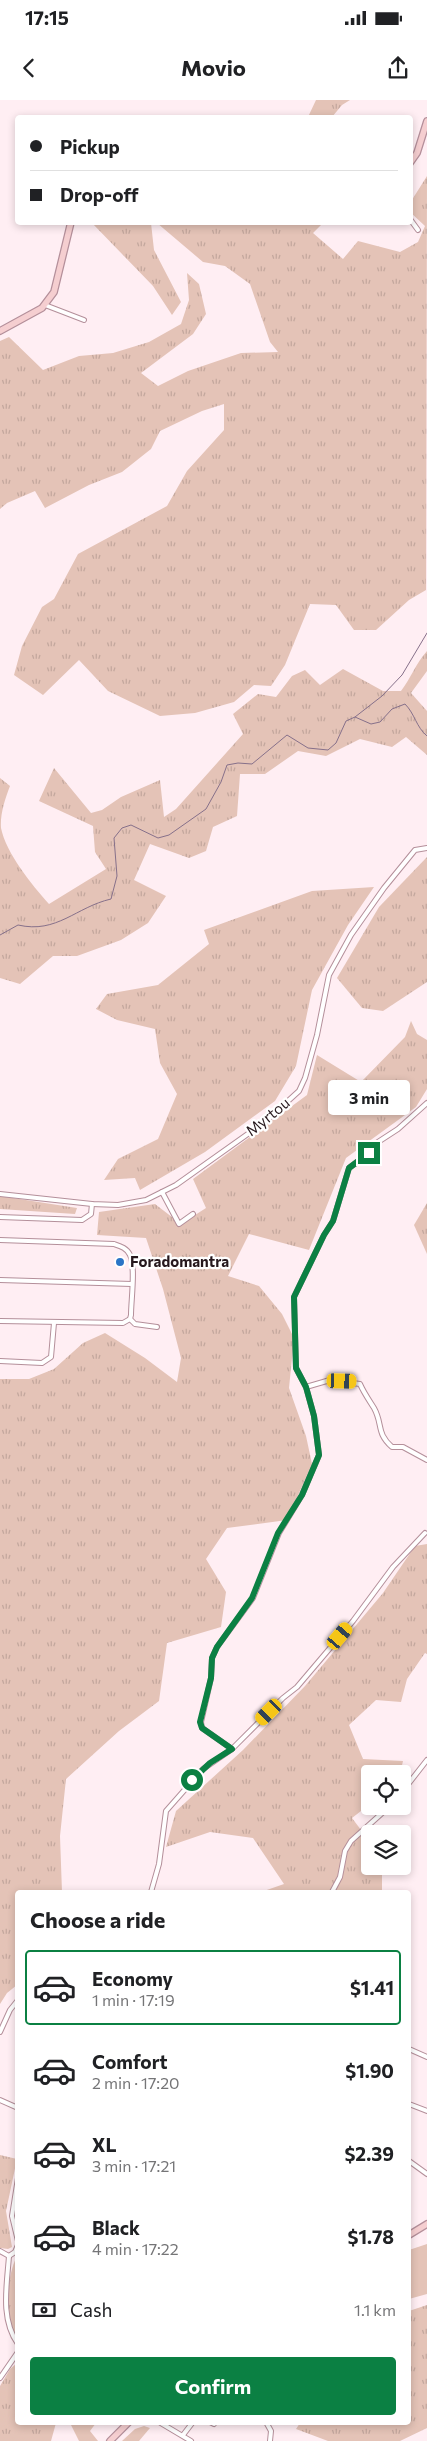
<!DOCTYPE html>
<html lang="en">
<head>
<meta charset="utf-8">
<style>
  :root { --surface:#fff; --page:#f2f2f2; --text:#202124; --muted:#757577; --line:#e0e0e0; --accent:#0b8043 }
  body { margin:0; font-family:Commissioner,sans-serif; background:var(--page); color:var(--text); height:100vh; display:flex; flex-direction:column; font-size:19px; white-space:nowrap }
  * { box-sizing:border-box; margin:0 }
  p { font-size:16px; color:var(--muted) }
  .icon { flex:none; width:28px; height:28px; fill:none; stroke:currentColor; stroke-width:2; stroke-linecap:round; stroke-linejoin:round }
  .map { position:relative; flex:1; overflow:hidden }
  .details { position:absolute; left:15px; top:1790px; width:396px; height:535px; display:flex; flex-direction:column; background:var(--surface); border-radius:5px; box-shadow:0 2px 8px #0003 }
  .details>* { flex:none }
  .top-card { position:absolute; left:15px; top:15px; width:398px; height:110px; border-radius:5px; box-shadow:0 2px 8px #0003; display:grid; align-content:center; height:110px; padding:0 15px; background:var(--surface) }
  .tools { position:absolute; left:361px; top:1665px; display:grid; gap:10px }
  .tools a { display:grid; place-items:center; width:50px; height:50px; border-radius:5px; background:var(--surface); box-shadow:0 2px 8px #0003; font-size:25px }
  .end { position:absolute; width:22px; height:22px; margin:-11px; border:6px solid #0b8043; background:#fff; box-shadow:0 0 0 2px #fff }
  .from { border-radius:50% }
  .bubble { position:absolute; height:35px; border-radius:5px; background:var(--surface); box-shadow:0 2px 8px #0003; font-size:16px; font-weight:700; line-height:35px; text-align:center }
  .car { position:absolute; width:15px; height:30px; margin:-15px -8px; border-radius:6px; box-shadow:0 0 4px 1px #0007; background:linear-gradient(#f5c518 24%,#345 0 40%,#f5c518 0 76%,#345 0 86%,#f5c518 0) }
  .top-card b { display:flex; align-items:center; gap:18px; height:48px; font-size:19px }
  .top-card b+b { border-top:1px solid var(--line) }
  .top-card i { width:12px; height:12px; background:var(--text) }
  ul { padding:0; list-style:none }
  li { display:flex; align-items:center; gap:15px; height:75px; margin:0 10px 8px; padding:0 5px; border:2px solid transparent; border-radius:5px }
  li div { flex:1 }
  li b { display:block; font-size:19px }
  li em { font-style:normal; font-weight:700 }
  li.current { border-color:var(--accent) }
  li>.icon { width:45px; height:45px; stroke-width:1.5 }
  h2 { padding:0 15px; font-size:22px; line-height:60px }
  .pay { display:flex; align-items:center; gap:12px; height:55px; padding:0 15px; font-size:19px }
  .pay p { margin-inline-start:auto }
  .primary-button { display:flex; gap:10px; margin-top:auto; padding:10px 15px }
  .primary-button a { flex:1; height:58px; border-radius:5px; background:var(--accent); color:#fff; font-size:20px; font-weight:700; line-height:58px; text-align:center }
  .status { display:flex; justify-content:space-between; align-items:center; height:35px; padding:0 25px; background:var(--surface); direction:ltr }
  .status svg { height:14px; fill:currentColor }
  header { display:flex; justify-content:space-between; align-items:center; height:65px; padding:0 15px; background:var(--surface); font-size:22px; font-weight:700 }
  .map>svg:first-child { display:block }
</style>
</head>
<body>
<div class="status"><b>17:15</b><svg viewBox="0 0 49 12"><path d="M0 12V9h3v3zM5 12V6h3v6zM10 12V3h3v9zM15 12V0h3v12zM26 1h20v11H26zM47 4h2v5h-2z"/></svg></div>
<header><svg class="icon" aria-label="back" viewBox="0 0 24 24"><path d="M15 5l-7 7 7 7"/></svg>Movio<svg class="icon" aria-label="share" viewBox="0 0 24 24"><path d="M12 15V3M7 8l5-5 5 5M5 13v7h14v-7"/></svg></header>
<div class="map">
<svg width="427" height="2341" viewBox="0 0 427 2341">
  <defs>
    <pattern id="grass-tufts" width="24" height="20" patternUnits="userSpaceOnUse" patternTransform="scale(1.25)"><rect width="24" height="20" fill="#e4c3b7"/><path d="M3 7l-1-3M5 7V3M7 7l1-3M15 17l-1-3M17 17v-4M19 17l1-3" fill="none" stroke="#c3a79d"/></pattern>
  </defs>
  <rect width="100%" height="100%" fill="#ffeef3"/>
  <g fill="url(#grass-tufts)">
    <polygon points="316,0 350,0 342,5 332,17 308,17"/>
    <polygon points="427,76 426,490 409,500 376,530 354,530 336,505 310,504 285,565 271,586 254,585 234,602 195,613 160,616 108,591 79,560 43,595 14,575 22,546 42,507 54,499 78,454 167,406 187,371 224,330 224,304 202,311 160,331 151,349 122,372 89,385 45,408 35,391 7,403 0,409 0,241 9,237 43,270 79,256 113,253 149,242 181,224 189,200 187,173 199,184 206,214 193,234 141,273 158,286 188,271 241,253 278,252 270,242 250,184 225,166 203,162 157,123 323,123 313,133 343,159 358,141 400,152 418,142 425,126 410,112 410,103"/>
    <polygon points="92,123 151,123 154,150 181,202 172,215 153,186"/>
    <path d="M 427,551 L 427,571 L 411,593 L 427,611 L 427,655 L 406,637 L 392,647 L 360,639 L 326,656 L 298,651 L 265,674 L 240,674 L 237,716 L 213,727 L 206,751 L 189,758 L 150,744 L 134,780 L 166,796 L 148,823 L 121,840 L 77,856 L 53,856 L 20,884 L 0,878 L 0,678 L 10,686 C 5,699 0,714 1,728 C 6,753 32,785 49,804 L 106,769 L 95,752 L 93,726 L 39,701 L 54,668 L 91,713 L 102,710 L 121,697 L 160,680 L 164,717 L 176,709 L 243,634 L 233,614 L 258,594 L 276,597 L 292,576 L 305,570 L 320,585 L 343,569 L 383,591 L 401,591 C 411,578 416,563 427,551 Z"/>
    <polygon points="427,757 427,882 383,911 362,908 337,878 379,807"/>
    <polygon points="374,787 348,825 312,890 296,966 275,1001 205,1052 140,1090 135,1078 104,1080 118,1059 158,1039 177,994 160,963 155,929 117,920 96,909 107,894 158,885 209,844 204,830 312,791"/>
    <polygon points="411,921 417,934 427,940 427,989 416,1007 346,1058 309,1150 249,1134 228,1176 259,1186 282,1214 294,1238 289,1288 306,1336 312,1364 287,1420 227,1428 206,1459 226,1492 221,1527 167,1543 159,1601 119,1631 66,1679 60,1736 62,1792 18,1792 17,1885 7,1893 0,1904 0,1279 29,1279 54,1269 83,1243 105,1233 145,1258 177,1282 181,1258 163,1189 146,1138 97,1135 99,1112 155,1104 181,1124 206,1108 193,1079 307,995 317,955 361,982 405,937"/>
    <polygon points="0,1096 77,1108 75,1114 0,1109"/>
    <polygon points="427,1103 427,1154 414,1125"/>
    <polygon points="427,1444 427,1554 425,1553 407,1579 401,1602 376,1600 349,1625 363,1659 403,1661 400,1674 370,1674 370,1704 352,1718 370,1742 370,1766 382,1766 382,1792 261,1792 284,1784 253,1738 210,1732 166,1747 176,1711 243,1650 305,1586 383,1493 415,1446"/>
    <polygon points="0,2055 17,2059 6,2111 12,2147 8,2149 0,2148"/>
    <path d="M 16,2158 L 18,2159 L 17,2239 C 4,2219 6,2180 16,2158 Z"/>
    <polygon points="427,2205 427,2328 400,2341 328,2341 296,2329 300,2323 409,2322 409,2211"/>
    <polygon points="17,2263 18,2322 56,2323 51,2341 0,2341 0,2286 10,2269"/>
    <polygon points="70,2323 96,2323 90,2331 98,2341 79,2341"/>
  </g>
  <g fill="#e4c3b7">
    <polygon points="427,2144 427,2194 409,2199 409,2150"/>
    <polygon points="144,2326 150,2328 139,2341 122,2341 135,2329"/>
  </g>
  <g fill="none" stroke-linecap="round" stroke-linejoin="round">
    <g stroke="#86708a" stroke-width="1">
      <polyline points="355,617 382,596 402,575 427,533"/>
      <path d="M 0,835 L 18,825 C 57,834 76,807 111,799 L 117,776 L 114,738 L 122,728 L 131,725 L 158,738 L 169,735 L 206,709 L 221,682 L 227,665 L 238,663 L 252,664 L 287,635 L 308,648 L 328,650 L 336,643 L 346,621 L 355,617 L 371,624 L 380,622 L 392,609 L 405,604 C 415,614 416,627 427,636"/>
    </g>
    <g stroke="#b48f9a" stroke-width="6">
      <g id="street">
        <polyline points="410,119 418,130"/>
        <polyline points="45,205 84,220"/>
        <polyline points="162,1092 179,1124 193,1114"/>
        <polyline points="0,1094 92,1104 118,1105 146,1100 176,1085 266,1021 299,991 305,978 317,935 329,875 351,835 384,788 415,750 427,748"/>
        <polyline points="0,1117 82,1120 91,1114 92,1104"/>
        <path d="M 0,1140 L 114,1144 C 120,1146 127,1148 130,1155 C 136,1166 131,1200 131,1215 L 130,1219 L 123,1223 L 0,1221"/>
        <polyline points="0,1180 132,1184"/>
        <polyline points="130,1219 135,1224 157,1227"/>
        <polyline points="0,1261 42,1263 51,1257 54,1223"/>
        <path d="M 306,1287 L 330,1280 L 360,1284 C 364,1293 369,1300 374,1308 C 383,1324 376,1333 392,1347 L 403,1347 L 427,1360"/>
        <polyline points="232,1649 202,1628 201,1622 211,1578 212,1558 217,1547 253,1498 279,1433 302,1395 319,1355 314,1316 306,1287 296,1268 294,1197 324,1135 333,1121 349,1068 369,1053 378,1042 398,1029 427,1003"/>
        <polyline points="402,1692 427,1660"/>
        <polyline points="151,1792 159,1764 166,1711 203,1669 232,1649 283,1598 297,1587 353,1521 393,1467 425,1433"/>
        <polyline points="332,1792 340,1777 345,1751 351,1741 390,1706"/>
        <polyline points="0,1932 10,1910 18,1900"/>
        <polyline points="409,1949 427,1957"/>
        <polyline points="0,2000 18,2008"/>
        <polyline points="409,2004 427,2011"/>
        <polyline points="409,2061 427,2074"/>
        <polyline points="18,2078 12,2116 18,2141"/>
        <polyline points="0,2151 9,2156"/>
        <path d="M 9,2156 C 7,2185 0,2219 18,2244"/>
        <polyline points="9,2156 15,2152 18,2145"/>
        <polyline points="0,2278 18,2252"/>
        <polyline points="159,2322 191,2341"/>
        <polyline points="210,2322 214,2324"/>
        <polyline points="266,2322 271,2331 270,2341"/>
        <polyline points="183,2335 193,2322"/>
      </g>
    </g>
    <g stroke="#b48f9a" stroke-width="8">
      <g id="secondary">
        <polyline points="410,63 417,53 427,21"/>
        <polyline points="0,231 42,208 54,192 71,122"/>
        <polyline points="409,2135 427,2124"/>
        <polyline points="110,2341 129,2322"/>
      </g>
    </g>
    <use href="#street" stroke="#fff" stroke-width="4"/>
    <use href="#secondary" stroke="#f5ced0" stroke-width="5.5"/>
  </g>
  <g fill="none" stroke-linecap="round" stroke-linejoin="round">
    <polyline stroke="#0b8043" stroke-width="6" points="192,1680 210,1663 232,1649 202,1628 200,1622 211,1578 212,1558 217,1547 252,1498 278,1433 302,1395 319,1355 314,1316 306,1287 296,1268 294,1197 324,1135 333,1121 349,1068 369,1053"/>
  </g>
  <circle fill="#2b75c6" stroke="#fff" stroke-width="2" cx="120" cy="1162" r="5"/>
  <g text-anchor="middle" stroke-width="4.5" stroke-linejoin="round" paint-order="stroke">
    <g font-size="15" fill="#26181d" stroke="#fff">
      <text transform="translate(268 1017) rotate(-39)" y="5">Myrtou</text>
    </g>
    <g font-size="15" font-weight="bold" fill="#26181d" stroke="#fff" text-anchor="start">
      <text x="130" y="1167">Foradomantra</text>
    </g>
  </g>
</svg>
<div class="tools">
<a><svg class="icon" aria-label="locate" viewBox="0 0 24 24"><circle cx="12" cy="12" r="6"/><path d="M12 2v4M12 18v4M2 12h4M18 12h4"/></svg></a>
<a><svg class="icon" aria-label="layers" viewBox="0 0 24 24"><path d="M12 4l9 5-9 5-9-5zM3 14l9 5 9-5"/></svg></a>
</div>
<i class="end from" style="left:192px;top:1680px"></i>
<i class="end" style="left:369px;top:1053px"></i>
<div class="bubble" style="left:328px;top:980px;width:82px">3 min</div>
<i class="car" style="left:342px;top:1281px;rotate:92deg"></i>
<i class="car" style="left:340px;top:1536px;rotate:40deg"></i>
<i class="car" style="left:269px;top:1612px;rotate:225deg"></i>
<div class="top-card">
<b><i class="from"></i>Pickup</b>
<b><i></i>Drop-off</b>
</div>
<section class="details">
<h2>Choose a ride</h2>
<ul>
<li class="current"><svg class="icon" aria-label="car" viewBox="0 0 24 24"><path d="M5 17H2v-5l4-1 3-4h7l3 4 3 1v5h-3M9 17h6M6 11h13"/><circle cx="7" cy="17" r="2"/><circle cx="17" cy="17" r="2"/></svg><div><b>Economy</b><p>1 min · 17:19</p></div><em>$1.41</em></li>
<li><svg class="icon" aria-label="car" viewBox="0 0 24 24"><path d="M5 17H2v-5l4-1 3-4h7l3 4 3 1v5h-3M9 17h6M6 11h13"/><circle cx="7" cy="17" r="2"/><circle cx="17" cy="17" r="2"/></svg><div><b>Comfort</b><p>2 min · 17:20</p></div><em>$1.90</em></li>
<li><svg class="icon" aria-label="car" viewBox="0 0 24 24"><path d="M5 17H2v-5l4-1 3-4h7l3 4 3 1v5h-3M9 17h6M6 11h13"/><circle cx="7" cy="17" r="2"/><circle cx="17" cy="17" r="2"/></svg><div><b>XL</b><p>3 min · 17:21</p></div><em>$2.39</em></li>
<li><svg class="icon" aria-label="car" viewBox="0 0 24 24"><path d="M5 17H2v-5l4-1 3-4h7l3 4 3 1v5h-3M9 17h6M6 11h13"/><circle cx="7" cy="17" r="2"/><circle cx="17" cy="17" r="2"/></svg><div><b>Black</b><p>4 min · 17:22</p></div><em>$1.78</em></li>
</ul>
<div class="pay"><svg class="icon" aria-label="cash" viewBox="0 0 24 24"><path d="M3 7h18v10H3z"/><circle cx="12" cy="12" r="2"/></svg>Cash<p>1.1 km</p></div>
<div class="primary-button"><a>Confirm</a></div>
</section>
</div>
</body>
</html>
